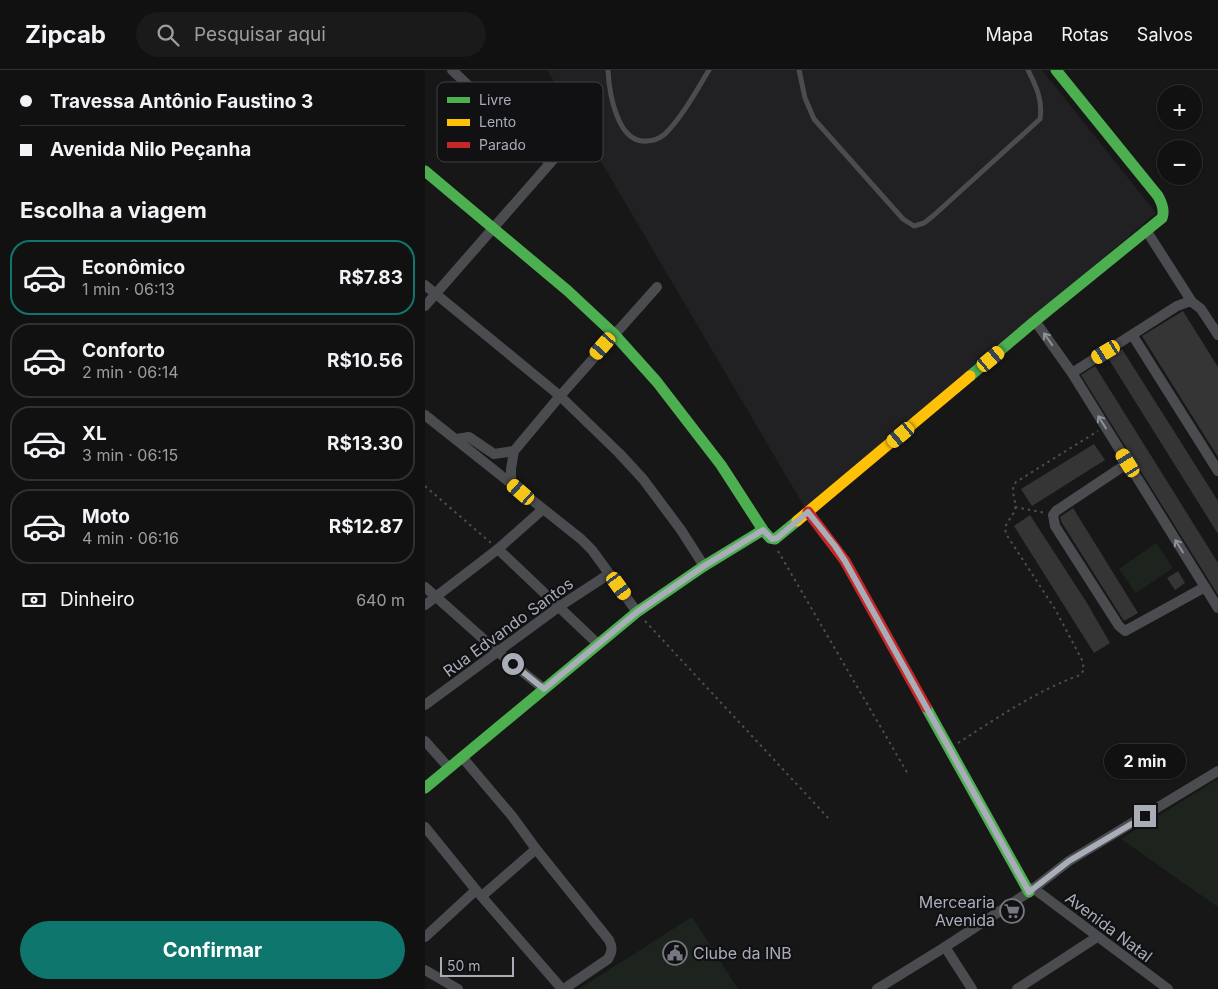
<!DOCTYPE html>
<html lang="pt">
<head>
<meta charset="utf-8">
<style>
  :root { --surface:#111; --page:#1a1a1a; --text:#f1f3f6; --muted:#9c9d9f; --line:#303131; --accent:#0f766e }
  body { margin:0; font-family:Inter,sans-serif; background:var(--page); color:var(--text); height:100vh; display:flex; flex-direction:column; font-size:19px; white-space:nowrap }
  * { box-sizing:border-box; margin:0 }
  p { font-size:16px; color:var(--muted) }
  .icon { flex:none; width:28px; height:28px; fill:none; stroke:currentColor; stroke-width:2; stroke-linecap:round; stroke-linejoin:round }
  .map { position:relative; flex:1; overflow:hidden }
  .sheet { display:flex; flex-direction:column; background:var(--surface); width:425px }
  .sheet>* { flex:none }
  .hud { display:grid; align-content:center; height:110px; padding:0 20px; background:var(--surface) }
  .tools { position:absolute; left:732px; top:15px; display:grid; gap:10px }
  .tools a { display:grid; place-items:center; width:45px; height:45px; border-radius:50%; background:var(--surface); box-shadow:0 1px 4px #0004,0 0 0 1px var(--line); font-size:25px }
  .scale { position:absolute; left:15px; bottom:12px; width:74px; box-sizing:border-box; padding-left:5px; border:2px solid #a8adb8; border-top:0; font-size:14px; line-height:18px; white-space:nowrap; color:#a8adb8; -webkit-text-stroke:4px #111113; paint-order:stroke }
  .end { position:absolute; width:22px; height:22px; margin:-11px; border:6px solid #a8adb8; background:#111; box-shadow:0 0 0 2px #111 }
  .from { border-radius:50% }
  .bubble { position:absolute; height:35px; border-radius:18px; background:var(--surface); box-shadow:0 1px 4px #0004,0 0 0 1px var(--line); font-size:16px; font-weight:700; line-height:35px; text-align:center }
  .car { position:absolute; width:15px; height:30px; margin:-15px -8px; border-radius:6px; box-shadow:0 0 4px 1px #0007; background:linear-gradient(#f5c518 24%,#345 0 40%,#f5c518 0 76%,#345 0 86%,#f5c518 0) }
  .hud b { display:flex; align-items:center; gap:18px; height:48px; font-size:19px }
  .hud b+b { border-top:1px solid var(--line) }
  .hud i { width:12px; height:12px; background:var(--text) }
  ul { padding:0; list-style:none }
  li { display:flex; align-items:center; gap:15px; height:75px; margin:0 10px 8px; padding:0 10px; border:2px solid var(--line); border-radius:20px }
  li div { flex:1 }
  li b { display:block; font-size:19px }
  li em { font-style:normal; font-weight:700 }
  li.on { border-color:var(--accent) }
  li>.icon { width:45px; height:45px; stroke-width:1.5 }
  h2 { padding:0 20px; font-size:22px; line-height:60px }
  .pay { display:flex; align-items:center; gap:12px; height:55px; padding:0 20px; font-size:19px }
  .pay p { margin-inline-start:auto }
  .action { display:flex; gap:10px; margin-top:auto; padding:10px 20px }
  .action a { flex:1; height:58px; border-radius:30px; background:var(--accent); color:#fff; font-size:20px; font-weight:700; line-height:58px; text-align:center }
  header { display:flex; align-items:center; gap:30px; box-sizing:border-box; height:70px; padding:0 25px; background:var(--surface); border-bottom:1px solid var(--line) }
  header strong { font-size:24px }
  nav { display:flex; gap:28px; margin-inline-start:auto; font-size:18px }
  .search { width:350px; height:45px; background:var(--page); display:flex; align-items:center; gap:12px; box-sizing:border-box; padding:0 18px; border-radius:28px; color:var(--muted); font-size:19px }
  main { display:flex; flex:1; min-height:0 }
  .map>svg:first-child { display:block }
</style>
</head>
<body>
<header>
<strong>Zipcab</strong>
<div class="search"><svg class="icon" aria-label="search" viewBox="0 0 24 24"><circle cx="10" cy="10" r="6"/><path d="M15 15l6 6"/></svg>Pesquisar aqui</div>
<nav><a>Mapa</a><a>Rotas</a><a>Salvos</a></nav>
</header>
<main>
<section class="sheet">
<div class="hud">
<b><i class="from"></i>Travessa Antônio Faustino 3</b>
<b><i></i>Avenida Nilo Peçanha</b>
</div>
<h2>Escolha a viagem</h2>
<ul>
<li class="on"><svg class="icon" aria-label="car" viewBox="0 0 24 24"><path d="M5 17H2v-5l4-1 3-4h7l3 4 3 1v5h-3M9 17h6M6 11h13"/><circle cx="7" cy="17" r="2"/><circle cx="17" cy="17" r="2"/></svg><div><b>Econômico</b><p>1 min · 06:13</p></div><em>R$7.83</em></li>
<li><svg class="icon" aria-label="car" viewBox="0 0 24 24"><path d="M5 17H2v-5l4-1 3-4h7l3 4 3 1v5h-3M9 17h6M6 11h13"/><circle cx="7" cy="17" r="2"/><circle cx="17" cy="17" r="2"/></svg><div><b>Conforto</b><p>2 min · 06:14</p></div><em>R$10.56</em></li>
<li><svg class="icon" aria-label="car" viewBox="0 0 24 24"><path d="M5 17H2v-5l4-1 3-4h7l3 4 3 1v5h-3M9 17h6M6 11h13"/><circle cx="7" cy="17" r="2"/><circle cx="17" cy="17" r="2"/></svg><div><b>XL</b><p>3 min · 06:15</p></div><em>R$13.30</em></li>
<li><svg class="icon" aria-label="car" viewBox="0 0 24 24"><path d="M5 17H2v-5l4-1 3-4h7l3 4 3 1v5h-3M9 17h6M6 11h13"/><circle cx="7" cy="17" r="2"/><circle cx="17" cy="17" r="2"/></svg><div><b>Moto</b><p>4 min · 06:16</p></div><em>R$12.87</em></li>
</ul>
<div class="pay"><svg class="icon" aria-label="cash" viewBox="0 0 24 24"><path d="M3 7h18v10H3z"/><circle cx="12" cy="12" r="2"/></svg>Dinheiro<p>640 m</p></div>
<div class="action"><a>Confirmar</a></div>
</section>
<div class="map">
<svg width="793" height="919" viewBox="0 0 793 919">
  <rect width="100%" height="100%" fill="#171717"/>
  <polygon fill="#212123" points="122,0 617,0 731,143 383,443"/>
  <g fill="#1d241e">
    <polygon points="731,473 748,498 711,523 694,499"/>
    <polygon points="793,709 793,837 696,769"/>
    <polygon points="267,847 313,919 154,919"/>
  </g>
  <g fill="#353536">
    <polygon points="758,241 793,297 793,387 717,266"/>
    <polygon points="697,279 793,431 793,464 683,288"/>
    <polygon points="670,296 793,493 793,525 656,305"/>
    <polygon points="669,374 680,390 607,436 596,419"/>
    <polygon points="648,438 713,543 699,551 637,453 635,447"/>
    <polygon points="605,445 662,533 685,573 669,583 589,456"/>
    <polygon points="753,501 760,513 750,520 742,508"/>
  </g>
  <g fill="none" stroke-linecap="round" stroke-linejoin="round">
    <g stroke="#4d4e52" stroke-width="2" stroke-dasharray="2.5 4" stroke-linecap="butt">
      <polyline points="0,416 66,473"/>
      <polyline points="590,437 620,443"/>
      <polyline points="353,481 483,704"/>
      <polyline points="220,551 406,751"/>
      <path d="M 533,673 C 572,648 611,621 655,605 L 659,600 L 657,590 L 630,539 L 581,464 L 580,458 C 582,451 588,446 590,440 C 592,429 584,422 591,412 L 673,361"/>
    </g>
    <g stroke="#4b4c50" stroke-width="5">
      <path d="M 183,0 C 184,22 192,74 222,71 C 228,71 235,68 240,64 C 258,46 271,21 284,0"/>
      <path d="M 374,0 L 380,28 L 389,49 L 478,149 L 489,156 L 499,153 L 508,146 L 615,49 C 618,30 611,16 603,0"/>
    </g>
    <g stroke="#4b4c50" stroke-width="10">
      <polyline points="27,0 125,93"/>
      <polyline points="721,160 767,232 776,239 793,265"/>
      <polyline points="0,215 135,326 194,383 218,409 256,460 279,496"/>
      <polyline points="0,236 148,67"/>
      <polyline points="610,251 647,303 793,538"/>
      <polyline points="708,266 793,401"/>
      <polyline points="647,303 752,236 763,232 767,232"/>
      <polyline points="0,345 156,469 167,480 212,542"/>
      <polyline points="31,369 44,367 69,384 89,381"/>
      <polyline points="703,393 631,441 628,445 630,456 694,556 700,561 780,517"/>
      <polyline points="86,413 86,399 89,381 135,326 232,217"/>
      <polyline points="73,479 173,574"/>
      <polyline points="0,517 73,582 119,619"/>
      <polyline points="0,535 73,479 117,440"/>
      <polyline points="0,635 135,536 184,504"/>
      <polyline points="0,671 24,698"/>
      <path d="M 37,687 L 87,746 L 111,779 L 184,870 C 188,878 187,882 183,889 L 139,919"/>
      <polyline points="0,757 51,820 137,919"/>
      <polyline points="608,818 743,919"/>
      <polyline points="57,826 111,779"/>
      <polyline points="0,867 51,820"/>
      <polyline points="520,877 547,919"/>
      <polyline points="0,900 33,919"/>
      <polyline points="452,919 520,877 604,822 644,791 793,701"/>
      <polyline points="592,919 672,867"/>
    </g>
    <g stroke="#4caf50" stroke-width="11">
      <polyline points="0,101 143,221 189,264 232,312 296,395 338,460 345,468 350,469 372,451"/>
      <path d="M 545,306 L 610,251 L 737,148 C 740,140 737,133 733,126 L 631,0"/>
      <polyline points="501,637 604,822"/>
      <polyline points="0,718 212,542 279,496 338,460"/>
    </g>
    <polyline stroke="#ffc107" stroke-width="11" points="372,451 545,306"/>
    <polyline stroke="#c62828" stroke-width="11" points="383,442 420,491 501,637"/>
  </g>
  <defs><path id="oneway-shaft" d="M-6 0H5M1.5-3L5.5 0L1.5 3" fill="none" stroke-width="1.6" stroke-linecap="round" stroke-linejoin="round" transform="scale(1.25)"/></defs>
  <g stroke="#8c9099">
    <use href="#oneway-shaft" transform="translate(623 269) rotate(-125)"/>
    <use href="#oneway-shaft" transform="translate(677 352) rotate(-122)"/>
    <use href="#oneway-shaft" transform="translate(754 476) rotate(-122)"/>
  </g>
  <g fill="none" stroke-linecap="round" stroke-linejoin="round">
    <polyline stroke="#a8adb8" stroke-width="6" points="88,594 119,619 212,542 279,496 338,460 347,469 352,468 383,442 410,476 420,491 604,822 644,791 720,746"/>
  </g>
  <defs>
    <g id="supermarket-ring" transform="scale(1.25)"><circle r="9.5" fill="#111113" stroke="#757880" stroke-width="1.5"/><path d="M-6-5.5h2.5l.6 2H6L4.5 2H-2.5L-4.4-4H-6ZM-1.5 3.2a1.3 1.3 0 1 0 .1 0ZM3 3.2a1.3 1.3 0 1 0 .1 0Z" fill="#757880"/></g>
    <g id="civic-ring" transform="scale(1.25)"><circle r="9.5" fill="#111113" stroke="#757880" stroke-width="1.5"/><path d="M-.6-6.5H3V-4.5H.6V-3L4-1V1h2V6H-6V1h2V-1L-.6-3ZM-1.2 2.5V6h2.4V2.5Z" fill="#757880"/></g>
  </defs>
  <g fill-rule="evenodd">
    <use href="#supermarket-ring" x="587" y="841"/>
    <use href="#civic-ring" x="250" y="883"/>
  </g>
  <g text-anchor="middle" stroke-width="4.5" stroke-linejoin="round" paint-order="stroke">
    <g font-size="16" fill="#a8adb8" stroke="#111113">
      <text transform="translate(83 557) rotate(-36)" y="6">Rua Edvando Santos</text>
      <text transform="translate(684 857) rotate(37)" y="6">Avenida Natal</text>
    </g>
    <g font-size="16" fill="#a8adb8" stroke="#111113" text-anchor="end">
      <text x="570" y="838">Mercearia<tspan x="570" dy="18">Avenida</tspan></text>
      <text x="268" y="889" text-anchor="start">Clube da INB</text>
    </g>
  </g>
  <rect x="12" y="12" width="166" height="80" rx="8" fill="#111113" stroke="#3e4045" stroke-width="1"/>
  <rect x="22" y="27" width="23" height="6" fill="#4caf50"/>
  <rect x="22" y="49" width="23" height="7" fill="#ffc107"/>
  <rect x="22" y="72" width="23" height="6" fill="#c62828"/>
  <g font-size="14" fill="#a8adb8">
    <text x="54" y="35">Livre</text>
    <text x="54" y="57">Lento</text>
    <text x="54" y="80">Parado</text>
  </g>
</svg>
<div class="tools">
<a>+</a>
<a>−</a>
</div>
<div class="scale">50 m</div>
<i class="end from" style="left:88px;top:594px"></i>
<i class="end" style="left:720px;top:746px"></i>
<div class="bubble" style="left:679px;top:674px;width:82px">2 min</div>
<i class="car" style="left:178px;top:276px;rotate:221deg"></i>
<i class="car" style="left:681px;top:282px;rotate:239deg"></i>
<i class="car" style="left:566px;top:289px;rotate:50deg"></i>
<i class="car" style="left:476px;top:365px;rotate:230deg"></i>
<i class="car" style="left:703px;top:393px;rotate:328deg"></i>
<i class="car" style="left:96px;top:422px;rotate:311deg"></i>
<i class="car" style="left:194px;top:516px;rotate:144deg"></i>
</div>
</main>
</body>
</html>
